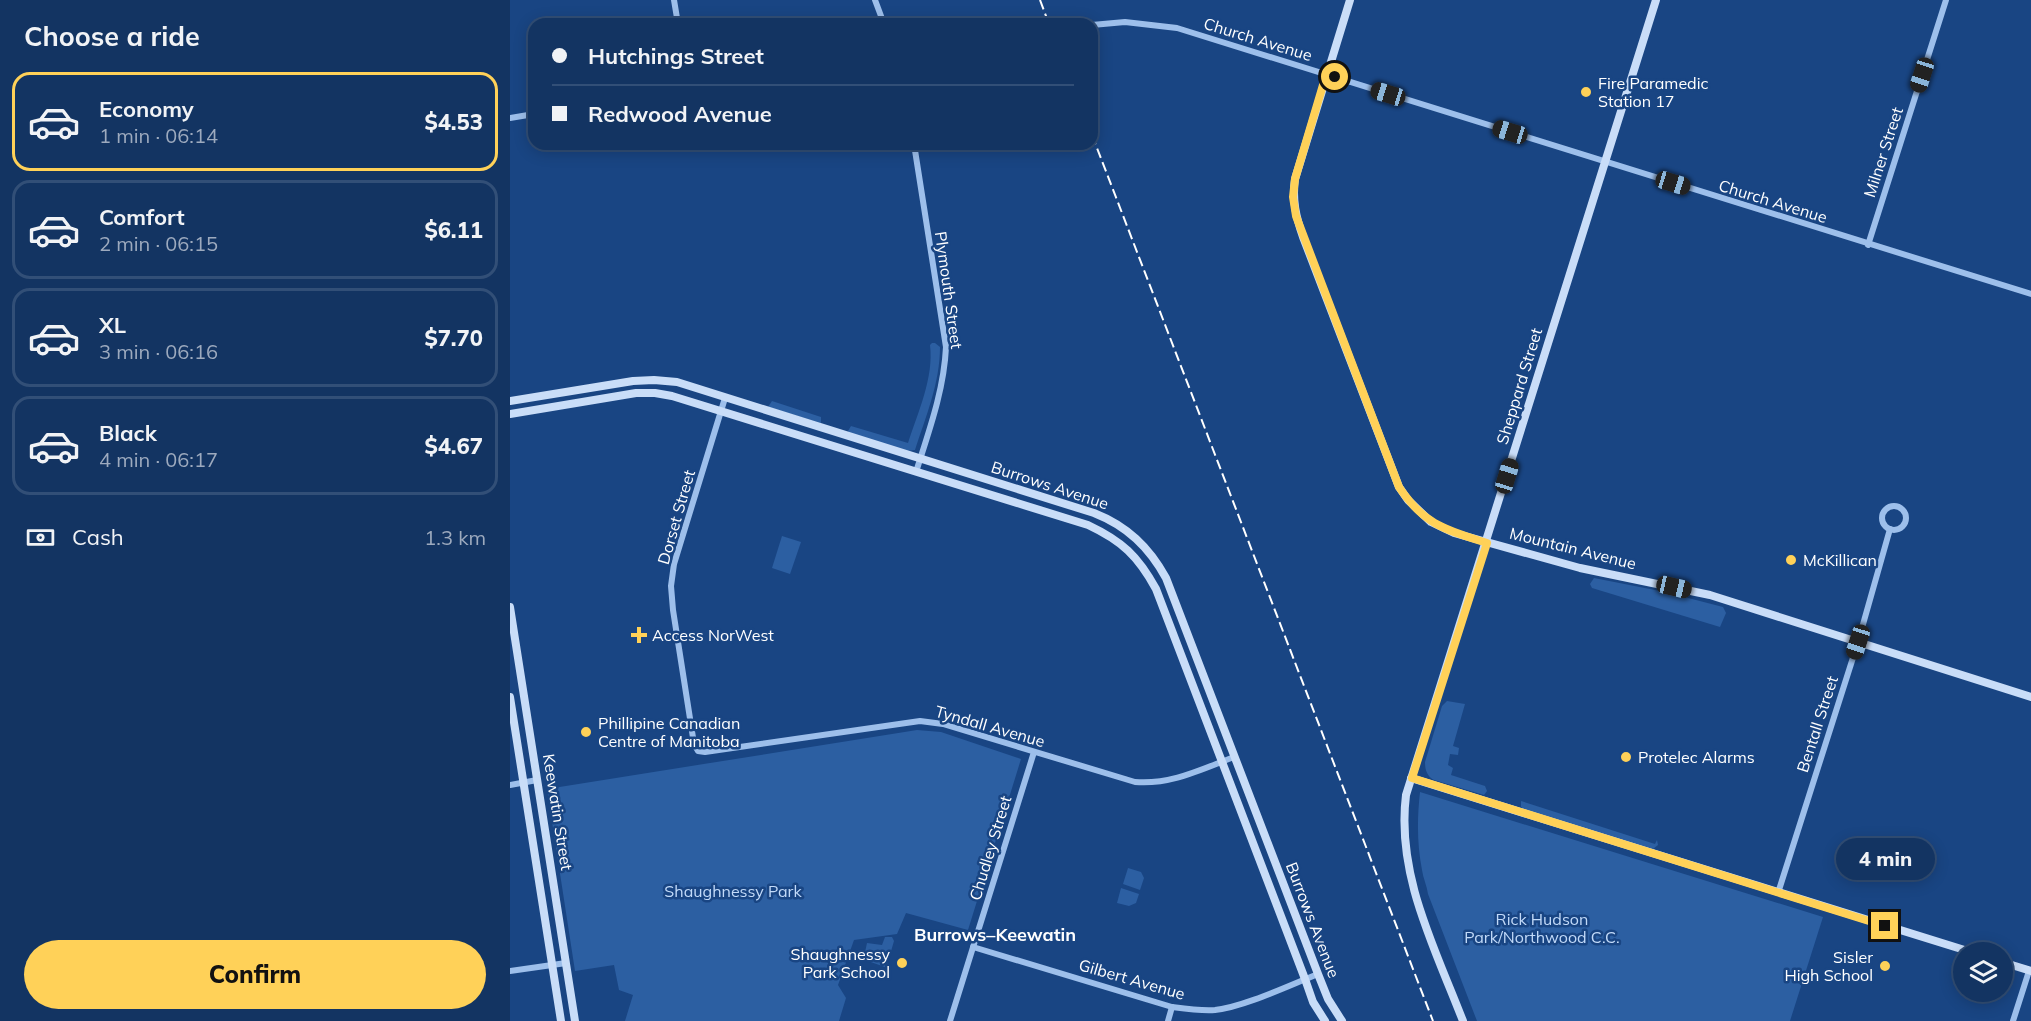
<!DOCTYPE html>
<html lang="en">
<head>
<meta charset="utf-8">
<style>
  :root { --surface:#133462; --page:#203f6b; --text:#f1f3f6; --muted:#9daabe; --line:#324f77; --accent:#ffd158 }
  body { margin:0; font-family:Mulish,sans-serif; background:var(--page); color:var(--text); height:100vh; display:flex; flex-direction:column; font-size:22px; white-space:nowrap }
  * { box-sizing:border-box; margin:0 }
  p { font-size:20px; color:var(--muted) }
  .icon { flex:none; width:33px; height:33px; fill:none; stroke:currentColor; stroke-width:2; stroke-linecap:round; stroke-linejoin:round }
  .map { position:relative; flex:1; overflow:hidden }
  .drawer { display:flex; flex-direction:column; background:var(--surface); width:510px }
  .drawer>* { flex:none }
  .hud { position:absolute; left:18px; top:18px; width:570px; height:132px; border-radius:18px; box-shadow:0 3px 15px #0003,0 0 0 2px var(--line); display:grid; align-content:center; height:132px; padding:0 24px; background:var(--surface) }
  .controls { position:absolute; left:1443px; top:942px; display:grid; gap:12px }
  .controls a { display:grid; place-items:center; width:60px; height:60px; border-radius:50%; background:var(--surface); box-shadow:0 3px 15px #0003,0 0 0 2px var(--line); font-size:30px }
  .end { position:absolute; width:27px; height:27px; margin:-14px; border:8px solid #ffd158; background:#111; box-shadow:0 0 0 3px #111 }
  .from { border-radius:50% }
  .bubble { position:absolute; height:42px; border-radius:21px; background:var(--surface); box-shadow:0 3px 15px #0003,0 0 0 2px var(--line); font-size:20px; font-weight:800; line-height:42px; text-align:center }
  .car { position:absolute; width:18px; height:36px; margin:-18px -9px; border-radius:8px; box-shadow:0 0 4px 2px #0007; background:linear-gradient(#222 24%,#8ab4d8 0 40%,#222 0 76%,#8ab4d8 0 86%,#222 0) }
  .hud b { display:flex; align-items:center; gap:21px; height:57px; font-size:22px }
  .hud b+b { border-top:2px solid var(--line) }
  .hud i { width:15px; height:15px; background:var(--text) }
  ul { padding:0; list-style:none }
  li { display:flex; align-items:center; gap:18px; height:99px; margin:0 12px 9px; padding:0 12px; border:3px solid var(--line); border-radius:18px }
  li div { flex:1 }
  li b { display:block; font-size:22px }
  li em { font-style:normal; font-weight:800 }
  li.active { border-color:var(--accent) }
  li>.icon { width:54px; height:54px; stroke-width:1.5 }
  h2 { padding:0 24px; font-size:27px; line-height:72px }
  .pay { display:flex; align-items:center; gap:15px; height:66px; padding:0 24px; font-size:22px }
  .pay p { margin-inline-start:auto }
  .action { display:flex; gap:12px; margin-top:auto; padding:12px 24px }
  .action a { flex:1; height:69px; border-radius:36px; background:var(--accent); color:#111; font-size:24px; font-weight:800; line-height:69px; text-align:center }
  main { display:flex; flex:1; min-height:0 }
  .map>svg:first-child { display:block }
</style>
</head>
<body>
<main>
<section class="drawer">
<h2>Choose a ride</h2>
<ul>
<li class="active"><svg class="icon" aria-label="car" viewBox="0 0 24 24"><path d="M5 17H2v-5l4-1 3-4h7l3 4 3 1v5h-3M9 17h6M6 11h13"/><circle cx="7" cy="17" r="2"/><circle cx="17" cy="17" r="2"/></svg><div><b>Economy</b><p>1 min · 06:14</p></div><em>$4.53</em></li>
<li><svg class="icon" aria-label="car" viewBox="0 0 24 24"><path d="M5 17H2v-5l4-1 3-4h7l3 4 3 1v5h-3M9 17h6M6 11h13"/><circle cx="7" cy="17" r="2"/><circle cx="17" cy="17" r="2"/></svg><div><b>Comfort</b><p>2 min · 06:15</p></div><em>$6.11</em></li>
<li><svg class="icon" aria-label="car" viewBox="0 0 24 24"><path d="M5 17H2v-5l4-1 3-4h7l3 4 3 1v5h-3M9 17h6M6 11h13"/><circle cx="7" cy="17" r="2"/><circle cx="17" cy="17" r="2"/></svg><div><b>XL</b><p>3 min · 06:16</p></div><em>$7.70</em></li>
<li><svg class="icon" aria-label="car" viewBox="0 0 24 24"><path d="M5 17H2v-5l4-1 3-4h7l3 4 3 1v5h-3M9 17h6M6 11h13"/><circle cx="7" cy="17" r="2"/><circle cx="17" cy="17" r="2"/></svg><div><b>Black</b><p>4 min · 06:17</p></div><em>$4.67</em></li>
</ul>
<div class="pay"><svg class="icon" aria-label="cash" viewBox="0 0 24 24"><path d="M3 7h18v10H3z"/><circle cx="12" cy="12" r="2"/></svg>Cash<p>1.3 km</p></div>
<div class="action"><a>Confirm</a></div>
</section>
<div class="map">
<svg width="1521" height="1021" viewBox="0 0 1521 1021">
  <rect width="100%" height="100%" fill="#194583"/>
  <g fill="#2c5fa2">
    <path d="M 422,343 L 425,343 L 430,347 C 430,383 416,416 405,450 L 397,451 L 340,434 L 338,431 L 341,426 L 398,443 C 408,412 424,378 420,345 Z"/>
    <polygon points="262,401 311,417 311,423 258,407"/>
    <polygon points="272,536 291,542 280,574 262,568"/>
    <polygon points="1084,578 1155,592 1213,607 1216,613 1210,627 1082,588 1080,584"/>
    <path d="M 937,701 L 955,704 L 943,746 L 949,748 L 948,755 L 940,754 L 938,765 L 943,768 L 941,775 L 975,786 L 977,791 L 974,795 L 924,780 C 917,776 915,770 915,762 L 932,706 Z"/>
    <polygon points="407,730 431,732 511,759 458,930 396,913 387,934 344,940 328,985 336,998 329,1021 115,1021 123,995 109,990 104,965 65,971 37,789"/>
    <path d="M 910,792 L 1313,917 L 1280,1021 L 967,1021 L 918,894 C 917,886 913,878 912,870 C 907,844 907,819 910,792 Z"/>
    <polygon points="1011,801 1145,844 1147,840 1148,845 1143,849 1013,809 1011,807"/>
    <polygon points="618,868 631,872 634,878 630,890 613,884"/>
    <polygon points="611,888 629,894 626,903 619,906 607,903"/>
    <polygon points="375,937 382,937 384,941 377,965 375,967 355,960 354,957 357,943 372,945"/>
  </g>
  <g fill="none" stroke-linecap="round" stroke-linejoin="round">
    <g stroke="#9dbfeb" stroke-width="6">
      <polyline points="164,0 168,24"/>
      <polyline points="365,0 374,24"/>
      <polyline points="582,25 615,22 667,28 1521,294"/>
      <polyline points="0,118 24,114"/>
      <path d="M 404,144 L 436,347 C 434,390 419,431 406,472"/>
      <polyline points="1358,245 1436,0"/>
      <path d="M 215,398 L 164,564 L 161,586 L 163,610 L 184,744 L 188,751 L 195,752 L 410,721 L 433,724 L 625,782 C 661,785 692,769 724,757"/>
      <circle cx="1384" cy="518" r="12"/>
      <polyline points="0,785 27,780"/>
      <polyline points="1268,893 1348,642 1380,529"/>
      <path d="M 463,947 L 662,1007 C 677,1009 691,1011 705,1010 C 734,1007 780,985 808,974"/>
      <polyline points="0,971 56,963"/>
      <polyline points="440,1021 524,752"/>
      <polyline points="658,1021 662,1007"/>
      <polyline points="1503,1021 1519,971"/>
    </g>
    <g stroke="#c9ddf8" stroke-width="8">
      <path d="M 840,0 L 785,179 C 782,200 786,217 793,237 L 889,487 L 898,500 L 921,522 L 944,533 L 1070,568 L 1200,595 L 1521,697"/>
      <path d="M 0,401 L 123,381 L 144,380 L 167,382 L 584,513 C 617,526 639,547 656,578 L 808,974 L 818,999 L 832,1021"/>
      <path d="M 0,414 L 126,393 L 145,393 L 162,396 L 578,525 C 612,541 628,556 646,589 L 795,979 L 803,1002 L 815,1021"/>
      <polyline points="0,607 65,1021"/>
      <polyline points="0,697 51,1021"/>
      <polyline points="901,778 1461,952"/>
      <polyline points="1492,962 1521,971"/>
      <path d="M 953,1021 C 925,948 886,875 896,795 L 1146,0"/>
    </g>
    <g stroke="#fff" stroke-width="2" stroke-dasharray="10 4.5" stroke-linecap="butt">
      <polyline points="530,0 539,24"/>
      <polyline points="582,135 923,1021"/>
    </g>
  </g>
  <g fill="none" stroke-linecap="round" stroke-linejoin="round">
    <path stroke="#ffd158" stroke-width="8" d="M 825,77 L 816,75 L 785,179 L 783,197 L 786,216 L 889,487 C 914,525 936,530 977,543 L 902,778 L 1375,926"/>
  </g>
  <g fill="#ffd158" stroke="#194583" stroke-width="2">
    <circle cx="1076" cy="92" r="6"/>
    <circle cx="1281" cy="560" r="6"/>
    <path d="M126 626h6v6h6v6h-6v6h-6v-6h-6v-6h6z"/>
    <circle cx="76" cy="732" r="6"/>
    <circle cx="1116" cy="757" r="6"/>
    <circle cx="392" cy="963" r="6"/>
    <circle cx="1375" cy="966" r="6"/>
  </g>
  <g text-anchor="middle" stroke-width="5" stroke-linejoin="round" paint-order="stroke">
    <g font-size="16" fill="#fff" stroke="#194583">
      <text transform="translate(748 39) rotate(17)" y="6">Church Avenue</text>
      <text transform="translate(1373 152) rotate(-72)" y="6">Milner Street</text>
      <text transform="translate(1263 201) rotate(17)" y="6">Church Avenue</text>
      <text transform="translate(439 290) rotate(82)" y="6">Plymouth Street</text>
      <text transform="translate(1009 386) rotate(-73)" y="6">Sheppard Street</text>
      <text transform="translate(540 485) rotate(18)" y="6">Burrows Avenue</text>
      <text transform="translate(166 517) rotate(-74)" y="6">Dorset Street</text>
      <text transform="translate(1063 548) rotate(14)" y="6">Mountain Avenue</text>
      <text transform="translate(1307 724) rotate(-72)" y="6">Bentall Street</text>
      <text transform="translate(480 726) rotate(16)" y="6">Tyndall Avenue</text>
      <text transform="translate(48 812) rotate(81)" y="6">Keewatin Street</text>
      <text transform="translate(480 848) rotate(-73)" y="6">Chudley Street</text>
      <text transform="translate(803 920) rotate(69)" y="6">Burrows Avenue</text>
      <text transform="translate(622 979) rotate(16)" y="6">Gilbert Avenue</text>
    </g>
    <g font-size="16" fill="#fff" stroke="#194583" text-anchor="start">
      <text x="1088" y="89">Fire Paramedic<tspan x="1088" dy="18">Station 17</tspan></text>
      <text x="1293" y="566">McKillican</text>
      <text x="142" y="641">Access NorWest</text>
      <text x="88" y="729">Phillipine Canadian<tspan x="88" dy="18">Centre of Manitoba</tspan></text>
      <text x="1128" y="763">Protelec Alarms</text>
      <text x="380" y="960" text-anchor="end">Shaughnessy<tspan x="380" dy="18">Park School</tspan></text>
      <text x="1363" y="963" text-anchor="end">Sisler<tspan x="1363" dy="18">High School</tspan></text>
    </g>
    <g font-size="16" fill="#c2daf9" stroke="#194583">
      <text x="223" y="897">Shaughnessy Park</text>
      <text x="1032" y="925">Rick Hudson<tspan x="1032" dy="18">Park/Northwood C.C.</tspan></text>
    </g>
    <g font-size="18" font-weight="bold" fill="#fff" stroke="#194583">
      <text x="485" y="941">Burrows–Keewatin</text>
    </g>
  </g>
</svg>
<div class="controls">
<a><svg class="icon" aria-label="layers" viewBox="0 0 24 24"><path d="M12 4l9 5-9 5-9-5zM3 14l9 5 9-5"/></svg></a>
</div>
<i class="end from" style="left:825px;top:77px"></i>
<i class="end" style="left:1375px;top:926px"></i>
<div class="bubble" style="left:1326px;top:838px;width:99px">4 min</div>
<i class="car" style="left:1412px;top:75px;rotate:198deg"></i>
<i class="car" style="left:878px;top:94px;rotate:287deg"></i>
<i class="car" style="left:1000px;top:132px;rotate:287deg"></i>
<i class="car" style="left:1163px;top:183px;rotate:107deg"></i>
<i class="car" style="left:997px;top:476px;rotate:17deg"></i>
<i class="car" style="left:1164px;top:587px;rotate:103deg"></i>
<i class="car" style="left:1348px;top:642px;rotate:198deg"></i>
<div class="hud">
<b><i class="from"></i>Hutchings Street</b>
<b><i></i>Redwood Avenue</b>
</div>
</div>
</main>
</body>
</html>
